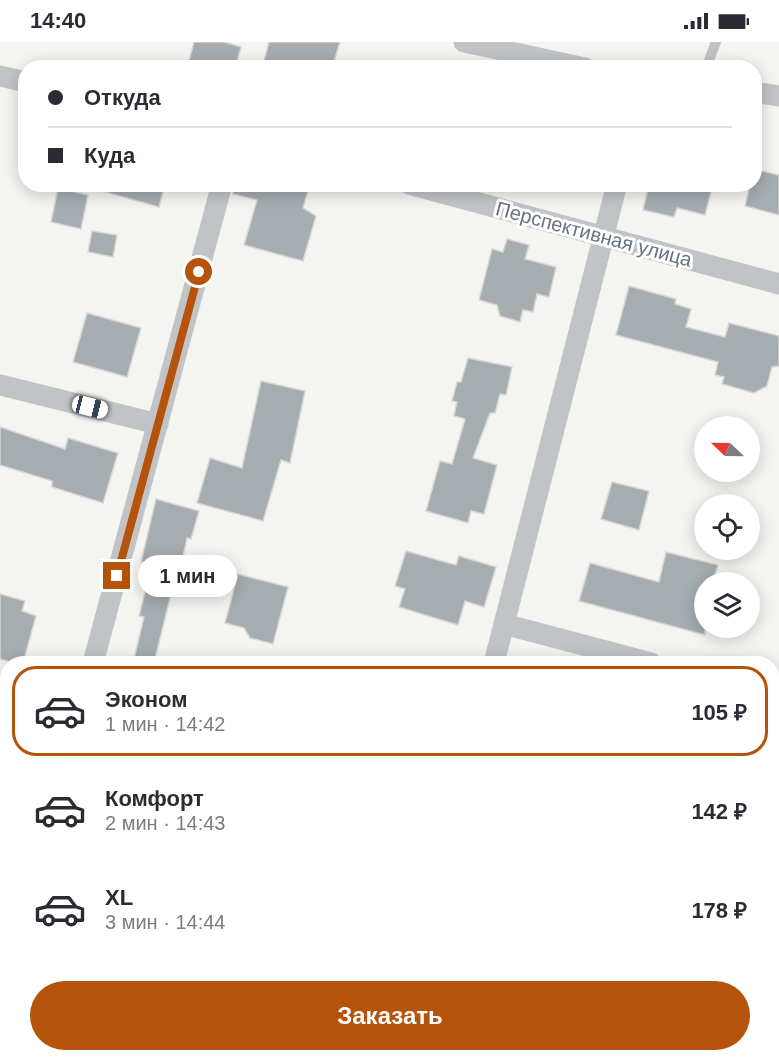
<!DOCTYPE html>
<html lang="ru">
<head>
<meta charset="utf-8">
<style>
  :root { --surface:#fff; --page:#f7f7f7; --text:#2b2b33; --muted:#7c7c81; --line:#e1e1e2; --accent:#b45309 }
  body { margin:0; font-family:Arial,sans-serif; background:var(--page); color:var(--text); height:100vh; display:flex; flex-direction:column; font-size:22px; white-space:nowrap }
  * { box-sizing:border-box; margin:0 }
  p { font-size:20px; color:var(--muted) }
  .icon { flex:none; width:33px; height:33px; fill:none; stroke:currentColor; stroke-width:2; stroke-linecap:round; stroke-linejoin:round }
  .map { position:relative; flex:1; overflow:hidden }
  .panel { position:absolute; left:0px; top:614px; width:780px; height:406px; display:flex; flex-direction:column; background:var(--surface); border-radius:24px 24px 0 0; box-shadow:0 3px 15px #0003 }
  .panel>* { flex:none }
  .guide { position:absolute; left:18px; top:18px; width:744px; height:132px; border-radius:24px; box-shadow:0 3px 15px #0003; display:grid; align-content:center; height:132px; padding:0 30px; background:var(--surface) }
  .needle { width:39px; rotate:292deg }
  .buttons { position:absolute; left:694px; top:374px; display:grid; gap:12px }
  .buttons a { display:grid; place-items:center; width:66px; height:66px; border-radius:50%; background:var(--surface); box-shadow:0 3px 15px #0003; font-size:30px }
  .end { position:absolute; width:27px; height:27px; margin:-14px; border:8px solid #b45309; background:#fff; box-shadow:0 0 0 3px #fff }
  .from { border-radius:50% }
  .bubble { position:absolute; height:42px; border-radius:21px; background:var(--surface); box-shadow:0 3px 15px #0003; font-size:20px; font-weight:600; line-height:42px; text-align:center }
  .car { position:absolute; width:18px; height:36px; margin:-18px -9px; border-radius:8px; box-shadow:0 0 4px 2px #0007; background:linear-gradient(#fff 24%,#345 0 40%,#fff 0 76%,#345 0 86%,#fff 0) }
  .guide b { display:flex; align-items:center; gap:21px; height:57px; font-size:22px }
  .guide b+b { border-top:2px solid var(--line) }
  .guide i { width:15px; height:15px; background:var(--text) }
  ul { padding:10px 0 0; list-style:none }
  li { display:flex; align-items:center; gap:18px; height:90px; margin:0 12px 9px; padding:0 18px; border:3px solid transparent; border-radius:24px }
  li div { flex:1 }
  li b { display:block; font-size:22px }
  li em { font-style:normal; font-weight:600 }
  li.selected { border-color:var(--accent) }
  li>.icon { width:54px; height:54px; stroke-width:1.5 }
  .button { display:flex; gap:12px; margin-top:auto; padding:12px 30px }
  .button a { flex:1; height:69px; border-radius:36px; background:var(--accent); color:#fff; font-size:24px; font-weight:600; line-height:69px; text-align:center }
  .status { display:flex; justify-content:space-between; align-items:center; height:42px; padding:0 30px; background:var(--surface); direction:ltr }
  .status svg { height:16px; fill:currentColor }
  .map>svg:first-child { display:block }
</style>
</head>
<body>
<div class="status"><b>14:40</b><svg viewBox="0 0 49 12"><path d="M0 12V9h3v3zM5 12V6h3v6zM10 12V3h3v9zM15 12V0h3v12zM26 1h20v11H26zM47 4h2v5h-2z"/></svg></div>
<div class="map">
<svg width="779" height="1019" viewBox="0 0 779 1019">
  <rect width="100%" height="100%" fill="#f4f4f1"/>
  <g fill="#a5adb1" stroke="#d6d6d4" stroke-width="1.5">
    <polygon points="194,0 224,0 241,5 235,26 187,26"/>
    <polygon points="269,0 340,0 332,26 312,26 295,21 293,26 262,26"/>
    <polygon points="754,127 779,133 779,173 745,164 750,142 754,142"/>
    <polygon points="99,142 165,142 159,165 98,148"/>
    <polygon points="234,142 310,142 303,166 316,174 303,219 244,203 257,158 233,152"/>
    <polygon points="649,142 713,142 705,173 677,166 674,175 643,168"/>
    <polygon points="58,146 88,153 81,187 51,180"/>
    <polygon points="92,189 117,193 113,215 88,210"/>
    <polygon points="507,197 529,203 525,217 556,225 549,255 537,252 533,270 523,268 520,280 500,274 497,263 479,258 492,207 503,210"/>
    <polygon points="629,244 676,257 675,262 691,267 686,285 725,295 729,281 779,294 779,324 772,325 767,344 754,351 722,342 724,335 715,333 718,320 616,293"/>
    <polygon points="87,271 141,286 127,335 73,320"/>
    <polygon points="468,316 512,325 506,353 500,352 495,371 490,371 473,416 497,423 484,472 471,469 468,481 426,469 440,419 452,422 465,377 454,374 457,360 452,359 457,340 461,340"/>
    <polygon points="261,339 305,349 290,421 281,418 263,479 197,461 210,416 242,426"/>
    <polygon points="0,385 65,407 68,396 118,411 103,461 52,445 52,439 0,423"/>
    <polygon points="612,440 649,449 639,488 601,477"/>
    <polygon points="156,457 199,469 191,497 187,496 180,528 177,528 154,621 133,621 144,575 139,574 152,522 141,520"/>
    <polygon points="406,509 456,523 459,514 496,525 484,565 465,559 458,583 399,565 405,547 395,544"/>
    <polygon points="666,510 718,523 713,540 705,540 705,593 579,559 590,521 659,540"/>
    <polygon points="238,532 288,545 273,602 250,596 244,586 225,581"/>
    <polygon points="0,552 25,559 22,569 36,574 23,621 15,621 0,617"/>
  </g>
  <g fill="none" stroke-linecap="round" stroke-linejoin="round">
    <polyline stroke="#c0c4c7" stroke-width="10" points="706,26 716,0"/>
    <g stroke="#c0c4c7" stroke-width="21">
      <polyline points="464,0 585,26"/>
      <polyline points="0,34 26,40"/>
      <polyline points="754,50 779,54"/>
      <polyline points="409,142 779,242"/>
      <polyline points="0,343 158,382"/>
      <polyline points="504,582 651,621"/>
      <polyline points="93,621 222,142"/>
      <polyline points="494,621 617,142"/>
      <polyline points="772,653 779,655"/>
      <polyline points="0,656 8,658"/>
      <polyline points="0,965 8,938"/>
      <polyline points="617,1012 642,1019"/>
      <polyline points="386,1019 388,1012"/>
    </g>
  </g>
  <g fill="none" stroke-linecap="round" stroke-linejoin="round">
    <polyline stroke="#b45309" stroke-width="8" points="117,534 199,230"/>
  </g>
  <g text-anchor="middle" stroke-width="6" stroke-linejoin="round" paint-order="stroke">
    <g font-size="20" fill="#657580" stroke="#fff">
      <text transform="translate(594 192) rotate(15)" y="7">Перспективная улица</text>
    </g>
  </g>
</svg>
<div class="buttons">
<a><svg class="needle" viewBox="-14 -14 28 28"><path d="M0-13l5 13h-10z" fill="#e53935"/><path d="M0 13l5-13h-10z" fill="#7c7c81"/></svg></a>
<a><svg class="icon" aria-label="locate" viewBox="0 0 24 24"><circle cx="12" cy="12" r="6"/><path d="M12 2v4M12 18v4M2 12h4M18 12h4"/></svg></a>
<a><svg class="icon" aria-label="layers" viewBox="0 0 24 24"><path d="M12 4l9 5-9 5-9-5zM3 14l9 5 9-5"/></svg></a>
</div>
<i class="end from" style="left:199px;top:230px"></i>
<i class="end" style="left:117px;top:534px"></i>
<div class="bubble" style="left:138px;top:513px;width:99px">1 мин</div>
<i class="car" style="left:90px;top:365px;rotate:104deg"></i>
<div class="guide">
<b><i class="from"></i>Откуда</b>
<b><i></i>Куда</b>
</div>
<section class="panel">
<ul>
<li class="selected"><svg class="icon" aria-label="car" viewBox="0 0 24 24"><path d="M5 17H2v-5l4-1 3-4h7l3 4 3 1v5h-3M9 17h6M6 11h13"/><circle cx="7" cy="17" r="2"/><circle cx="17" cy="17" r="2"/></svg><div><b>Эконом</b><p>1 мин · 14:42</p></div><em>105 ₽</em></li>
<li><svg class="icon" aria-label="car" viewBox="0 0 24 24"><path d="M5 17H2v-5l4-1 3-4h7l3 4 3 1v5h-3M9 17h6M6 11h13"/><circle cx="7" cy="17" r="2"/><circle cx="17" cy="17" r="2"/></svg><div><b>Комфорт</b><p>2 мин · 14:43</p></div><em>142 ₽</em></li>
<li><svg class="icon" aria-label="car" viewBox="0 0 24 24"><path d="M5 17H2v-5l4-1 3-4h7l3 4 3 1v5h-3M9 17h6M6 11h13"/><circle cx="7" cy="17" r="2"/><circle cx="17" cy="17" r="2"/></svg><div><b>XL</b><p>3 мин · 14:44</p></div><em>178 ₽</em></li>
</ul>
<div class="button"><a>Заказать</a></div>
</section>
</div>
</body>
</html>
